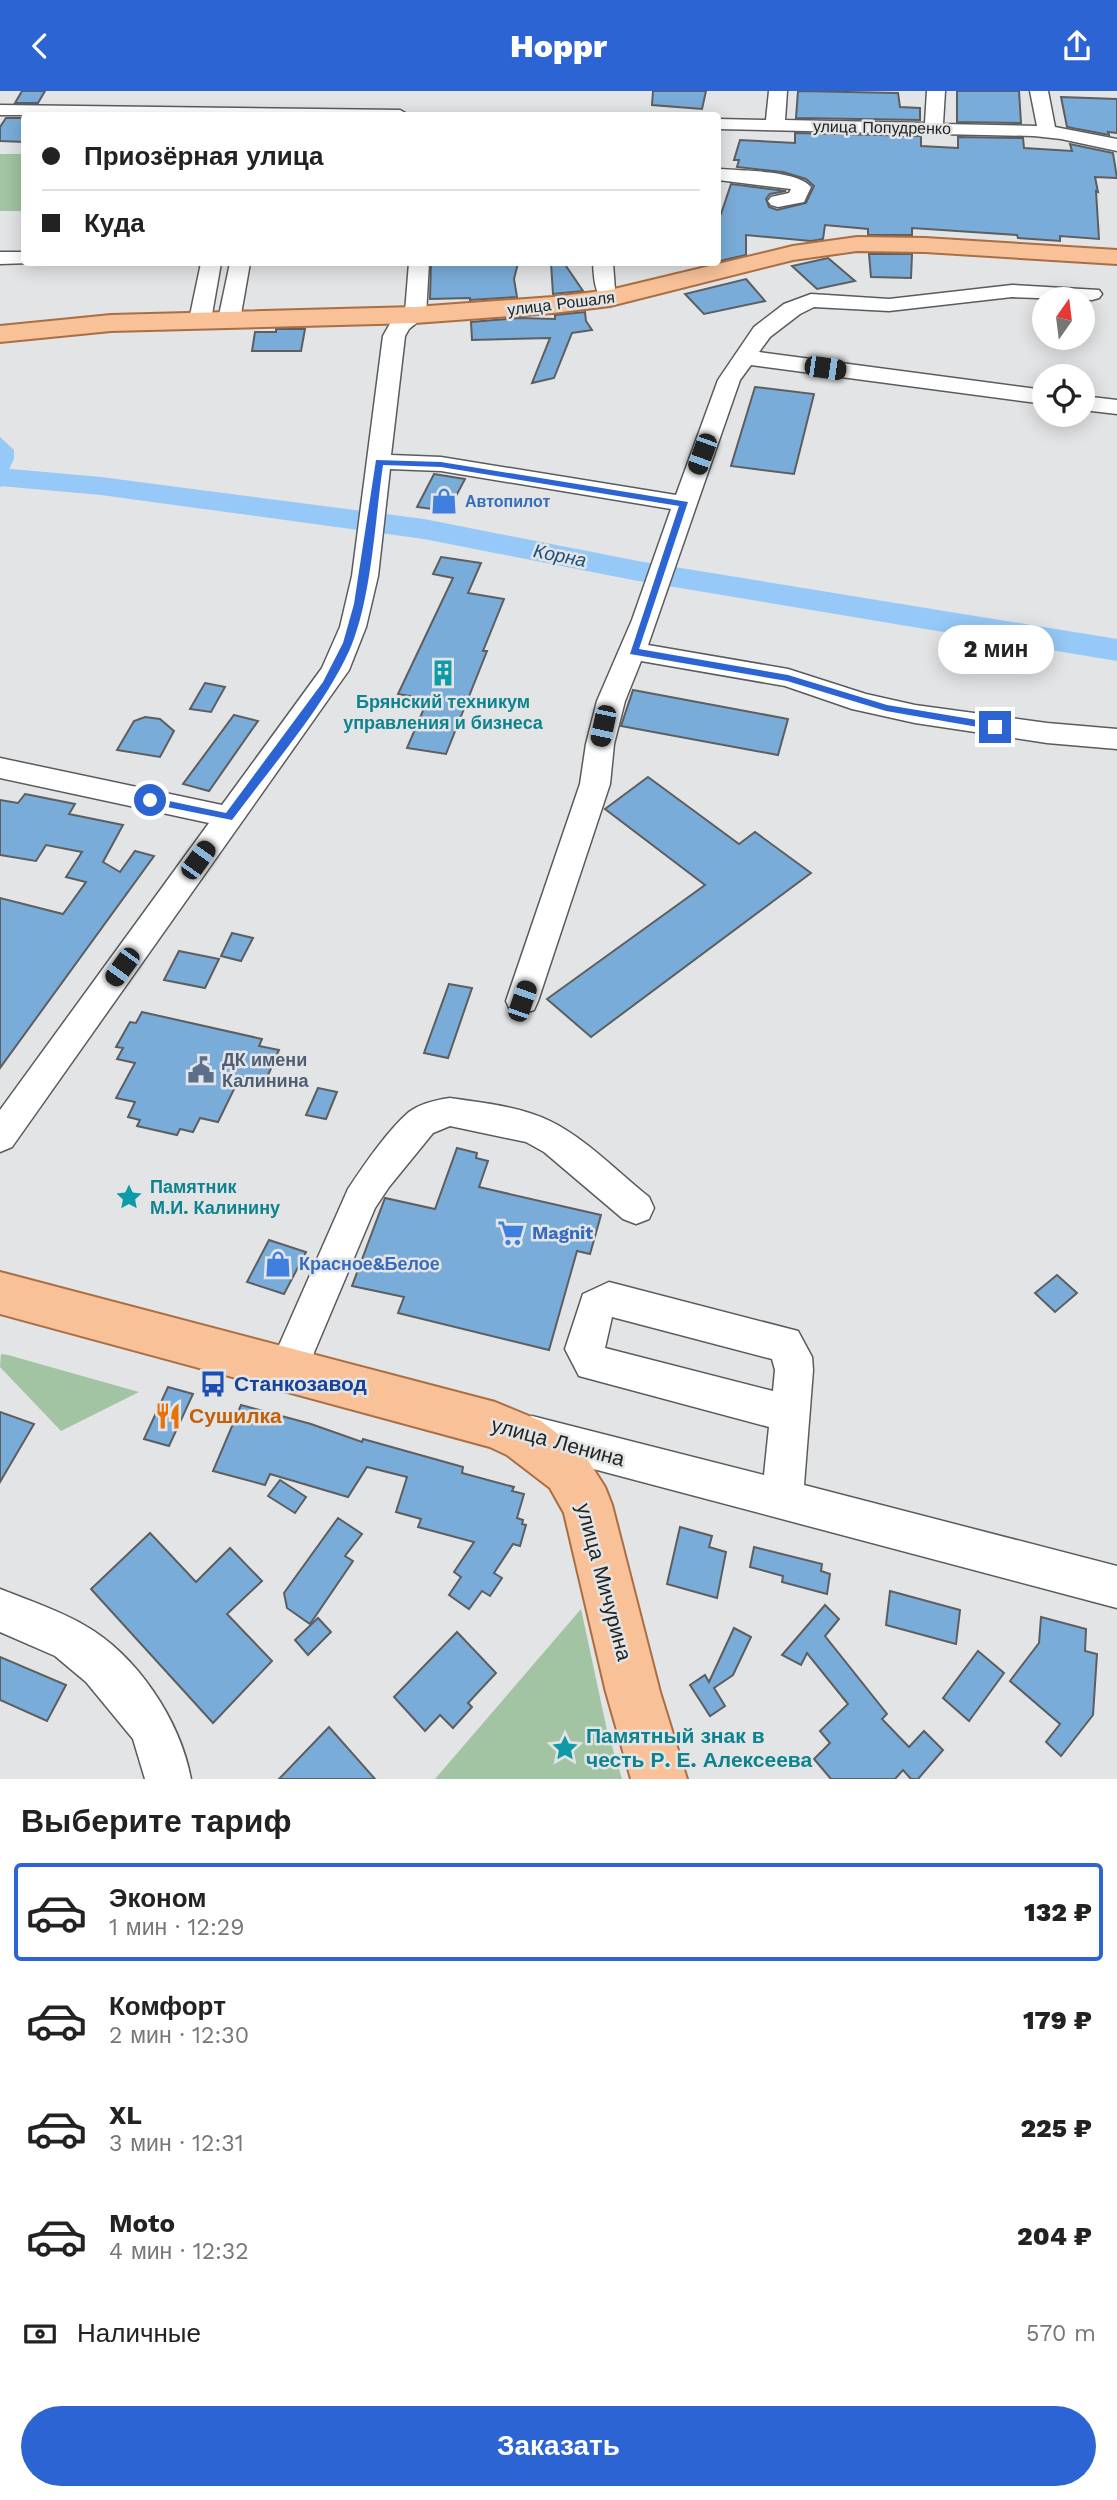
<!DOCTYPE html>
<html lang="ru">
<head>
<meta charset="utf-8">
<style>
  :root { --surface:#fff; --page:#f6f6f6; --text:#222; --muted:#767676; --line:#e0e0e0; --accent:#2c65d3 }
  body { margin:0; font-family:"Work Sans",sans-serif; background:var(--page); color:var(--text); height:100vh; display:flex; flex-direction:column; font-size:26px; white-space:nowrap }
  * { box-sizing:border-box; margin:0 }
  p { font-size:23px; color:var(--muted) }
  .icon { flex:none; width:38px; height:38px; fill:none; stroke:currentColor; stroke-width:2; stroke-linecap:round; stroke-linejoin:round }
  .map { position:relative; height:1688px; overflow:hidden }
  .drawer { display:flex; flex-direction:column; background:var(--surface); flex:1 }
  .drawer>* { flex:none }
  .banner { position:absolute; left:21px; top:21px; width:700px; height:154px; border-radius:7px; box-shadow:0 4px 18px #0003; display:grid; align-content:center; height:154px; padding:0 21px; background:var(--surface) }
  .needle { width:46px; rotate:14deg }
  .fabs { position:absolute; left:1032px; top:196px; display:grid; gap:14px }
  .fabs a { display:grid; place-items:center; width:63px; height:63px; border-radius:50%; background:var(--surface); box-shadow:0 4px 18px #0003; font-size:35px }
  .end { position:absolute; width:32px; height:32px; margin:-16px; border:9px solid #2c65d3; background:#fff; box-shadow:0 0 0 4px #fff }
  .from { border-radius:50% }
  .bubble { position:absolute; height:49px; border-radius:24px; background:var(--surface); box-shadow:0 4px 18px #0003; font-size:23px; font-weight:800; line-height:49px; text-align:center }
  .car { position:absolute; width:21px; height:42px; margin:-21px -10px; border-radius:9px; box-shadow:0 0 5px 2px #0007; background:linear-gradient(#222 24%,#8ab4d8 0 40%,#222 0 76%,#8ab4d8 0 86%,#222 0) }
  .banner b { display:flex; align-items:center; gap:24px; height:66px; font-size:26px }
  .banner b+b { border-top:2px solid var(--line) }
  .banner i { width:18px; height:18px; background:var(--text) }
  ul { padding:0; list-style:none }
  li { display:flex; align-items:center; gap:21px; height:98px; margin:0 14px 10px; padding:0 7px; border:4px solid transparent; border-radius:7px }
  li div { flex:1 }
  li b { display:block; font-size:26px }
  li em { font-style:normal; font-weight:800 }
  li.current { border-color:var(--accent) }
  li>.icon { width:63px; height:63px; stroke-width:1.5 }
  h2 { padding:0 21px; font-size:32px; line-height:84px }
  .pay { display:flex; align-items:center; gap:18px; height:77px; padding:0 21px; font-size:26px }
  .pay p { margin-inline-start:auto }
  .action { display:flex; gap:14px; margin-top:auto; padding:14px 21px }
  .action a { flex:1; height:80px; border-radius:42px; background:var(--accent); color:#fff; font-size:28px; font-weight:800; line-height:80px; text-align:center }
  header { display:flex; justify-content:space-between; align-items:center; height:91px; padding:0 21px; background:var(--accent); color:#fff; font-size:32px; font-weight:800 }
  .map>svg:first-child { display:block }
</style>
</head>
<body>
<header><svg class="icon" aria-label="back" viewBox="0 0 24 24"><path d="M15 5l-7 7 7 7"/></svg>Hoppr<svg class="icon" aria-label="share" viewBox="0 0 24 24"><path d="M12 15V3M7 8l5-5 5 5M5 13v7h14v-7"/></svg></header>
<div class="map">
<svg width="1117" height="1688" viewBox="0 0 1117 1688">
  <rect width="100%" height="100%" fill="#e3e4e5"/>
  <g fill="#a2c4a2">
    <rect x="0" y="63" width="24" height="57"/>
    <polygon points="1,1263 8,1264 139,1301 61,1340 0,1276"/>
    <polygon points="581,1518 607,1639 622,1688 435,1688"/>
  </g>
  <polygon fill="#96c9f7" points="0,346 14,359 14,368 0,397"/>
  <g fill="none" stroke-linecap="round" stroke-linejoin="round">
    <polygon fill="#96c9f7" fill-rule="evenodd" points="0,377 101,386 424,428 638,470 1117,548 1117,570 638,490 424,448 101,404 0,395"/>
  </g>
  <g fill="#7aacd9" stroke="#5d5e5f" stroke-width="2">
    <polygon points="22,0 45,0 38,12 15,12"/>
    <polygon points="653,0 706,0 702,18 652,14"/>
    <polygon points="798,0 898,2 900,16 920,17 920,29 796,27"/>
    <polygon points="957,0 1019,0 1021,32 957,31"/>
    <polygon points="1061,6 1117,8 1117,42 1108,41 1109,44 1067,36"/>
    <polygon points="6,27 24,27 24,51 0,50 0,36"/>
    <polygon points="795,42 921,45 921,55 958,57 958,46 1023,47 1024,57 1072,60 1070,53 1113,62 1117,87 1095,86 1098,101 1096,100 1099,148 1060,145 1060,150 1018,147 1017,144 912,137 912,144 868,144 868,138 825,134 823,148 811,150 746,144 746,164 720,170 718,122 721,123 731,93 786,100 770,103 766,108 769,116 777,119 806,112 814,95 806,88 783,81 737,76 739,69 734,69 740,49 795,52"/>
    <polygon points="869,163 912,163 911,187 871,186"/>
    <polygon points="828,167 855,190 817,198 792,175"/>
    <polygon points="431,172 518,172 514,188 517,206 470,209 470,207 430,208"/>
    <polygon points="551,172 564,172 583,200 553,203"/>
    <polygon points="746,188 765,210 704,223 685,203"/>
    <polygon points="585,221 586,230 592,239 572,242 554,287 532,292 550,247 472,249 471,231 520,227 555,228 555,224"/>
    <polygon points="276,238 305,238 301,260 252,260 255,241 276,241"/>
    <polygon points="755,296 814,303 794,383 731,375"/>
    <polygon points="434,383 465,388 448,420 417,416"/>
    <polygon points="441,466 481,472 468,502 504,508 483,560 487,560 446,663 407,657 428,608 398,603 453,487 433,483"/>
    <polygon points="205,592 225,596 211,621 190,618"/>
    <polygon points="633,599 788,628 778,664 621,635"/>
    <polygon points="234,624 258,630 209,700 183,693"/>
    <polygon points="145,626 160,628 174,640 160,666 117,659 134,630"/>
    <polygon points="648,686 739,753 755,741 811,782 591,946 547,908 705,794 605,718"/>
    <polygon points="25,703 75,713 69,723 123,734 103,771 120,781 135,760 154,765 0,977 0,807 63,823 86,791 66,786 82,761 46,754 36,770 0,764 0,709 18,712"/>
    <polygon points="232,842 253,847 241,870 221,865"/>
    <polygon points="179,860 219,868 205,897 164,889"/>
    <polygon points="449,893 472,897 448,967 424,962"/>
    <polygon points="142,921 262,948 259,955 279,959 265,991 243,986 240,995 236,994 218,1031 200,1027 193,1041 180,1038 177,1044 137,1035 140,1029 128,1026 135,1011 116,1007 135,972 117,968 123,957 116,956 130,931 136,932"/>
    <polygon points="318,997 337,1001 326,1028 306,1024"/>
    <polygon points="457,1057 477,1062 476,1067 488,1070 479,1096 601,1124 590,1163 577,1160 549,1259 398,1222 404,1206 352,1195 385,1107 435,1118"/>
    <polygon points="269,1149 306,1161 284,1203 247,1191"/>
    <polygon points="1057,1184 1077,1202 1055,1221 1035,1202"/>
    <polygon points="168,1296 193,1303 169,1355 144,1348"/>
    <polygon points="241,1314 311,1333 362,1351 363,1348 463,1376 462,1382 514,1396 512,1400 524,1403 517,1427 523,1429 522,1433 526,1434 520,1455 513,1453 494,1482 502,1487 490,1505 482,1500 469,1518 449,1504 461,1486 454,1481 474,1451 418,1436 421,1428 396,1421 407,1386 367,1376 348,1406 270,1383 265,1394 213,1380"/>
    <polygon points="0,1321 34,1333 0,1391"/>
    <polygon points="280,1389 306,1406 295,1422 268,1405"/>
    <polygon points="338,1427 362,1443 345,1465 353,1470 310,1533 287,1517 284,1502"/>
    <polygon points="680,1436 712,1445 709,1456 726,1461 717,1507 667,1493"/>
    <polygon points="150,1442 196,1491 230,1457 262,1490 227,1523 272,1570 213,1632 91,1498"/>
    <polygon points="754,1456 822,1473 821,1480 830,1483 827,1503 782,1491 783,1485 750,1476"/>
    <polygon points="890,1500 960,1519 956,1553 886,1534"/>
    <polygon points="825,1514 839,1528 825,1545 887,1623 882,1628 909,1656 924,1640 943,1659 918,1688 911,1688 903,1679 895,1688 831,1688 814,1668 830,1652 820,1640 848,1613 807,1562 801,1574 782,1564"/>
    <polygon points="1041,1526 1086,1538 1085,1560 1097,1563 1093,1624 1061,1665 1046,1651 1060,1633 1010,1590 1039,1552"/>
    <polygon points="318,1527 331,1541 308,1564 295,1549"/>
    <polygon points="734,1537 751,1546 733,1584 714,1597 725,1615 710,1625 690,1594 705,1584 709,1591"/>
    <polygon points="457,1541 496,1582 468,1612 472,1616 453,1637 440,1624 425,1640 394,1606"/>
    <polygon points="978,1560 1004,1582 969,1630 943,1607"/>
    <polygon points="0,1566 66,1594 47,1630 0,1609"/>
    <polygon points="329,1636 375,1688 279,1688"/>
  </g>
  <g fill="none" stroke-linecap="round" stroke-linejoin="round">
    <g stroke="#5a5b5c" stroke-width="3">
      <g id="minor">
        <polygon points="769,0 787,0 785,29 925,32 927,0 945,0 943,33 1037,35 1030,0 1048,0 1055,36 1117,48 1117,60 1061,48 1034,45 718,38 718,28 766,29"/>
        <polygon points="0,14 400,19 409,24 0,24"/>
        <path d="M 721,78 C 743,80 797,79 811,96 L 804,111 L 778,116 L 771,114 L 768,110 L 771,106 L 789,102 L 791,98 L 718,89 L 718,79 Z"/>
        <polygon points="0,161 24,161 24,172 31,172 0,173"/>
        <polygon points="201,172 221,172 211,229 208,234 192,234 189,229"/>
        <polygon points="230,172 250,172 240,229 237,234 221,234 218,229"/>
        <polygon points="409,172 429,172 426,224 409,238 405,245 391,364 441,366 676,404 718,289 754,236 784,213 811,203 889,208 1012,194 1099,199 1102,203 1099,207 1092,209 1012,206 889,220 814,216 800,223 770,246 759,261 1045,299 1045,313 751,274 740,289 648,554 788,578 866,603 915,614 1047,632 1117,638 1117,658 1047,652 915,632 852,618 785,595 641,570 625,610 614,653 610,693 538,910 534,919 522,923 510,919 506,910 580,693 586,653 597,610 632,529 671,418 441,380 390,378 378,485 366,536 349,579 12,1056 0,1061 0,1019 209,732 0,687 0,667 222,714 322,577 340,536 352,485 383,245 392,229 405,221"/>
        <path d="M 593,172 L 613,172 L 615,199 L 621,207 L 617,211 L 603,211 C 594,198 594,187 593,172 Z"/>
        <polygon points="1083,305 1117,309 1117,323 1083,319"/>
        <path d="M 450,1007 C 483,1012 519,1015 550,1030 C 584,1046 619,1082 649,1106 L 654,1117 L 649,1128 L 636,1133 L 623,1128 L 544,1061 L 526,1051 L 450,1035 L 433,1042 L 389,1096 L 375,1117 L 302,1290 L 288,1295 L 274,1290 L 269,1277 L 348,1098 C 364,1074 387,1040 409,1021 C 421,1012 436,1009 450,1007 Z"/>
        <path d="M 609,1191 L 798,1240 L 812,1266 L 813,1279 L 804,1394 L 1117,1475 L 1117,1517 L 518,1358 L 512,1344 L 518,1330 L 532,1325 L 764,1384 L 769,1336 L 579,1285 L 565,1258 L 583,1203 ZM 612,1226 L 772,1268 L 775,1279 L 773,1300 L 605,1257 Z"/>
        <path d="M 0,1498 C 28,1509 58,1519 84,1534 C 137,1564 180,1629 191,1688 L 145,1688 L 133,1648 L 86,1591 L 55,1565 L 0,1541 Z"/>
      </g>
    </g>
    <g stroke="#aa6e42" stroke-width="4">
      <g id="major">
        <polygon points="857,146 925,147 1117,159 1117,173 925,161 857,160 793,169 610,215 553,222 415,232 111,240 0,251 0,235 111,224 415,216 553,206 610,199 793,155"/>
        <polygon points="0,1181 495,1311 541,1330 584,1363 605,1396 612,1414 660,1601 687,1688 631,1688 606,1601 564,1422 550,1397 507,1364 490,1356 0,1223"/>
      </g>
    </g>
    <use href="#minor" fill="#fff" fill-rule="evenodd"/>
    <use href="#major" fill="#f8c198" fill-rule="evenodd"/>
  </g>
  <path fill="#2c65d3" d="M 376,369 L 441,371 L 688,411 L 639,558 L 788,584 L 887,614 L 995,632 L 1000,636 L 995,639 L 886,620 L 787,590 L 630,563 L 679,415 L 441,376 L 383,374 C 375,428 372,502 352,553 C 328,612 270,677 232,729 L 147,712 L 147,707 L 150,706 L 226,722 L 323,591 L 343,552 L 354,513 Z"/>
  <defs>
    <g id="shop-bare" transform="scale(2.1)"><path d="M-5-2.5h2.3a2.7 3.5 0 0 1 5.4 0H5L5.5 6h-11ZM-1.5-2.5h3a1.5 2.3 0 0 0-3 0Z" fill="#3f7fe0" stroke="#e3e4e5" stroke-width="2.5" paint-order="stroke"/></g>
    <g id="building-bare" transform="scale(2.1)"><path d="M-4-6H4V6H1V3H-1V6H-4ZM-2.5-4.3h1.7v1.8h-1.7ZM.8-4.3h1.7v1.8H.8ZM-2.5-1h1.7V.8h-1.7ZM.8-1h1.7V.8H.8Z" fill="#0f9aa8" stroke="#e3e4e5" stroke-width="2.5" paint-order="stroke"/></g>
    <g id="civic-bare" transform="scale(2.1)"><path d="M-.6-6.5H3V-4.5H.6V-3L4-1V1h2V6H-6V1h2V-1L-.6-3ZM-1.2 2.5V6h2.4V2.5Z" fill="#5c6f8a" stroke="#e3e4e5" stroke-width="2.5" paint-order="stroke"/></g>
    <g id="sight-bare" transform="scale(2.1)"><path d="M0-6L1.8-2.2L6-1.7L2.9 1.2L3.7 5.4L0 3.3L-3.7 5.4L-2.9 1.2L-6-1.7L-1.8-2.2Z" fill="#0f9aa8" stroke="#e3e4e5" stroke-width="2.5" paint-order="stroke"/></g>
    <g id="supermarket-bare" transform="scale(2.1)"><path d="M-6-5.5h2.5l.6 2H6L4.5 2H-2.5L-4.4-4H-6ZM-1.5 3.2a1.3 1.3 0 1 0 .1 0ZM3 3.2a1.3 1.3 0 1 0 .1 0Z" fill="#3f7fe0" stroke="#e3e4e5" stroke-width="2.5" paint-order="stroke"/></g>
    <g id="bus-bare" transform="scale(2.1)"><path d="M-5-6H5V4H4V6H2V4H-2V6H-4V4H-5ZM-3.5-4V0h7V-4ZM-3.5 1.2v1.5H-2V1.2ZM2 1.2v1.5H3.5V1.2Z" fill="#1a4fb4" stroke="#e3e4e5" stroke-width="2.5" paint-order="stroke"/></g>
    <g id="restaurant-bare" transform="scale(2.1)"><path d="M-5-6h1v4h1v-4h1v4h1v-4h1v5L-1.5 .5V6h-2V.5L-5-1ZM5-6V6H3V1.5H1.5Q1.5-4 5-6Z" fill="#e8710a" stroke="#e3e4e5" stroke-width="2.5" paint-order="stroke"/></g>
  </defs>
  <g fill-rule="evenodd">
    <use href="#shop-bare" x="444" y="410"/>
    <use href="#building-bare" x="443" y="582"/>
    <use href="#civic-bare" x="201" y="979"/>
    <use href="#sight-bare" x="129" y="1106"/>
    <use href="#supermarket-bare" x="511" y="1142"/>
    <use href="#shop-bare" x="278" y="1173"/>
    <use href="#bus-bare" x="213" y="1293"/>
    <use href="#restaurant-bare" x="168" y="1325"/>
    <use href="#sight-bare" x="565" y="1657"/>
  </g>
  <g text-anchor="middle" stroke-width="5" stroke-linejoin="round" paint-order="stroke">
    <g font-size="16" fill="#222323" stroke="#e3e4e5">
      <text transform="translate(882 36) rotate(1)" y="6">улица Попудренко</text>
      <text transform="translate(561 212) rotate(-7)" y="6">улица Рошаля</text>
    </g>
    <g font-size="16" font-weight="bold" fill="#366cbe" stroke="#e3e4e5" text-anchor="start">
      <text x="465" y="416">Автопилот</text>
    </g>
    <g font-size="18" font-weight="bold" fill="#0d838f" stroke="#e3e4e5">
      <text x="443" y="617">Брянский техникум<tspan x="443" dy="21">управления и бизнеса</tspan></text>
      <text x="150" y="1102" text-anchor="start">Памятник<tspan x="150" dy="21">М.И. Калинину</tspan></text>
    </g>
    <g font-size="18" font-weight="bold" fill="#4e5e75" stroke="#e3e4e5" text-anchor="start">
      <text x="222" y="975">ДК имени<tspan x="222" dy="21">Калинина</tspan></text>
    </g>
    <g font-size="18" font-weight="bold" fill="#366cbe" stroke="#e3e4e5" text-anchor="start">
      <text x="532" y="1148">Magnit</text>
      <text x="299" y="1179">Красное&amp;Белое</text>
    </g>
    <g font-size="19" font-style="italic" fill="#194f7a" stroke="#e3e4e5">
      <text transform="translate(560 464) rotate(11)" y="7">Корна</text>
    </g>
    <g font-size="21" font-weight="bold" fill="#164399" stroke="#e3e4e5" text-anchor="start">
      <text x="234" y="1300">Станкозавод</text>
    </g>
    <g font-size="21" font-weight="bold" fill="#c56008" stroke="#e3e4e5" text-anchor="start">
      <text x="189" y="1332">Сушилка</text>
    </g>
    <g font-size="21" fill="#222323" stroke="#e3e4e5">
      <text transform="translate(558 1351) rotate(15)" y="7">улица Ленина</text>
      <text transform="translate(604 1491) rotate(75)" y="7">улица Мичурина</text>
    </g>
    <g font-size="21" font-weight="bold" fill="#0d838f" stroke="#e3e4e5" text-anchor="start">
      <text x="586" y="1652">Памятный знак в<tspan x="586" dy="24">честь Р. Е. Алексеева</tspan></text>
    </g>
  </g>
</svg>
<div class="fabs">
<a><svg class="needle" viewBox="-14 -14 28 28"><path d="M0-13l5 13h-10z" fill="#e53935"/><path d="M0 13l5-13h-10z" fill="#767676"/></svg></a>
<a><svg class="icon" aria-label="locate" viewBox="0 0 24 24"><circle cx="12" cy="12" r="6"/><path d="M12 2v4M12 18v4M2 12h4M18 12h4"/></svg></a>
</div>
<i class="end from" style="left:150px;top:709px"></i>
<i class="end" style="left:995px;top:636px"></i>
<div class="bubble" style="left:938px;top:534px;width:116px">2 мин</div>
<i class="car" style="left:825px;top:277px;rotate:98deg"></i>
<i class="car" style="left:702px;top:363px;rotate:200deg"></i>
<i class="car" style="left:603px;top:635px;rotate:192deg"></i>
<i class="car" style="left:198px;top:769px;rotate:36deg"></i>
<i class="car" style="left:122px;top:876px;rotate:216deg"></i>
<i class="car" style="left:522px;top:910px;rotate:19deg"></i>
<div class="banner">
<b><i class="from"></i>Приозёрная улица</b>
<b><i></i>Куда</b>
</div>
</div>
<section class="drawer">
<h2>Выберите тариф</h2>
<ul>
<li class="current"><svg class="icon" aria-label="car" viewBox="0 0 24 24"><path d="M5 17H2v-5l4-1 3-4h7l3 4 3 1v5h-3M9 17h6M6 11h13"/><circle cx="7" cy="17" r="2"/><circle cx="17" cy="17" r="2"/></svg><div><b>Эконом</b><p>1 мин · 12:29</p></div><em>132 ₽</em></li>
<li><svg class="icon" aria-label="car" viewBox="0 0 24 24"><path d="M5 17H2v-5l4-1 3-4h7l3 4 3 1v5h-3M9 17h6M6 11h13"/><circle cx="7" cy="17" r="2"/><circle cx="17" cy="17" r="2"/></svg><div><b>Комфорт</b><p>2 мин · 12:30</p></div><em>179 ₽</em></li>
<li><svg class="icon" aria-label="car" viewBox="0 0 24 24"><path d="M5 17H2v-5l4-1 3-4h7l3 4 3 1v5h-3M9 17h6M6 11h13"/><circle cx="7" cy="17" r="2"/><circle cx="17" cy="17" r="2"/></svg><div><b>XL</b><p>3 мин · 12:31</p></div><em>225 ₽</em></li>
<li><svg class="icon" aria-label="car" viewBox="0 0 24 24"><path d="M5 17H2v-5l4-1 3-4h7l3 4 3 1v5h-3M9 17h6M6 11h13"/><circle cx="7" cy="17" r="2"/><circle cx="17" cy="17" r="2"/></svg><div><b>Moto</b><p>4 мин · 12:32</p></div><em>204 ₽</em></li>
</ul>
<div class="pay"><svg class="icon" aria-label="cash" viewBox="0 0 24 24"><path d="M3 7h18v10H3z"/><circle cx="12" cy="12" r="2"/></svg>Наличные<p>570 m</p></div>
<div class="action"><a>Заказать</a></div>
</section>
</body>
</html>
